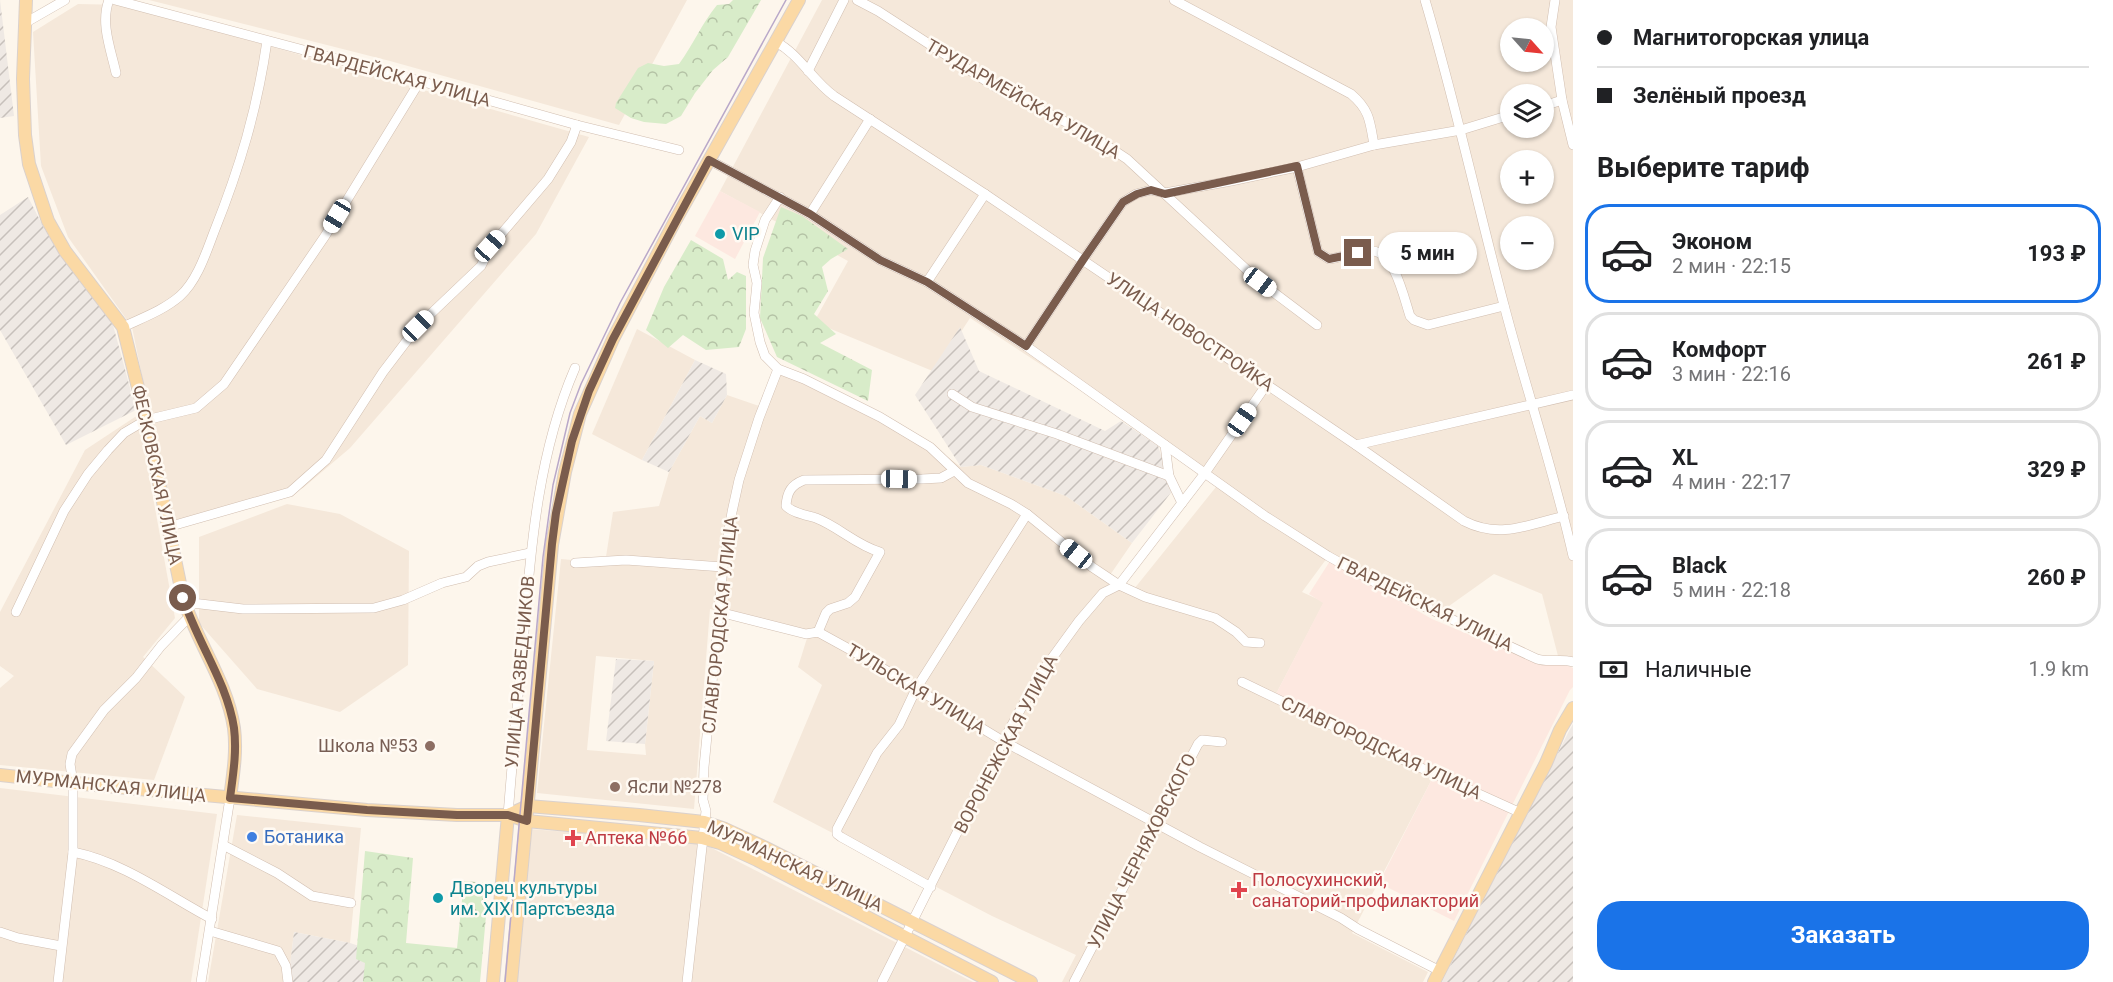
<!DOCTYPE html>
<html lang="ru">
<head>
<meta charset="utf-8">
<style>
  :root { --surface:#fff; --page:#f2f2f2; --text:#202124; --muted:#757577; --line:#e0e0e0; --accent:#1a73e8 }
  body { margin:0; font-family:Roboto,sans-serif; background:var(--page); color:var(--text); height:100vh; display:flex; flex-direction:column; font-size:22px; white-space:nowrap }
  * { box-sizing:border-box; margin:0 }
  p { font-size:20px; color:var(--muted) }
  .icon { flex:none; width:33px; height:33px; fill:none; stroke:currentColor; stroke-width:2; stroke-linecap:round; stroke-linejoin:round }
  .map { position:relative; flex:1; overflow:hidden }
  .sheet { display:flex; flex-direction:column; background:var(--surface); width:540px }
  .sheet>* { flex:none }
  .top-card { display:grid; align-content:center; height:132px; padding:0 24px; background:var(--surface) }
  .needle { width:39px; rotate:117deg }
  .controls { position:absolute; left:1500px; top:18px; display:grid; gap:12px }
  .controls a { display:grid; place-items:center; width:54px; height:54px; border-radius:50%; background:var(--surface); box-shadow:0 2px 4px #0004; font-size:30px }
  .end { position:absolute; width:27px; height:27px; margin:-14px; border:8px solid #7a5c4d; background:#fff; box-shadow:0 0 0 3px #fff }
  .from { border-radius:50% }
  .bubble { position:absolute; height:42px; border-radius:21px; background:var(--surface); box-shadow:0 2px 4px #0004; font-size:20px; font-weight:700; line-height:42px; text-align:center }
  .car { position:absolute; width:18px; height:36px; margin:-18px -9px; border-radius:8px; box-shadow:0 0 4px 2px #0007; background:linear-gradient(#fff 24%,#345 0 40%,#fff 0 76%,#345 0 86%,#fff 0) }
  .top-card b { display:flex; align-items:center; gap:21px; height:57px; font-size:22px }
  .top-card b+b { border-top:2px solid var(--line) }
  .top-card i { width:15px; height:15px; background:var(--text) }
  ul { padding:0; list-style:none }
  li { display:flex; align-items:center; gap:18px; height:99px; margin:0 12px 9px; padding:0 12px; border:3px solid var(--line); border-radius:24px }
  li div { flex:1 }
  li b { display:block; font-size:22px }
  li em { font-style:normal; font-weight:700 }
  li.active { border-color:var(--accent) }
  li>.icon { width:54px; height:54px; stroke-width:1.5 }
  h2 { padding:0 24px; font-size:27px; line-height:72px }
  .pay { display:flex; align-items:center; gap:15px; height:66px; padding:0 24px; font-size:22px }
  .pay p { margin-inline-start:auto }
  .button { display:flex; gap:12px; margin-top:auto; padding:12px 24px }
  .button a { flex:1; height:69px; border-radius:24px; background:var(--accent); color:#fff; font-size:24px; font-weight:700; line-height:69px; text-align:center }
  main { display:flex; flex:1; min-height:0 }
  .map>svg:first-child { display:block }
</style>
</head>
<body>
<main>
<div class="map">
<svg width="1573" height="982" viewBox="0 0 1573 982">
  <defs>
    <pattern id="industrial-furrows" width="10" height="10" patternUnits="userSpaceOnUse" patternTransform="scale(1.5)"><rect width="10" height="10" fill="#efe9e4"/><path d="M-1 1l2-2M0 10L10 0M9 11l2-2" fill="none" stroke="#c7c0bb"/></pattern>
    <pattern id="forest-crowns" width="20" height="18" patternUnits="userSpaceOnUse" patternTransform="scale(1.5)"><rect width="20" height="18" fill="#d8ecc9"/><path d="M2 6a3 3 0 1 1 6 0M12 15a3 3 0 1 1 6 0" fill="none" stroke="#b4c2a5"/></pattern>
  </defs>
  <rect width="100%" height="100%" fill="#fdf6ec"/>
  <g fill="#f5e8da" fill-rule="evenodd">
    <polygon points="149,0 687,0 619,125 390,61"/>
    <path d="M 822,0 L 1573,0 L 1573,657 L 1558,656 L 1542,594 L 1494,574 L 1442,611 L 1330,554 L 1302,592 L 1324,602 L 1276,694 L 1432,779 L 1352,933 L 1428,972 L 1423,982 L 1062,982 L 1076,955 L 992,916 L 773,802 L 822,685 L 798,667 L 808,635 L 710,609 L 694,809 L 537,793 L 561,559 L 605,563 L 613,512 L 659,506 L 669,472 L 700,416 L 712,423 L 727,395 L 759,406 L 778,364 L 914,432 L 961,467 L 981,465 L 1066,496 L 1132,543 L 1108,578 L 1130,594 L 1220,482 L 970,318 L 935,372 L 814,322 L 848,261 L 720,191 ZM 1510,28 L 1544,28 L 1544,62 L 1510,62 ZM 1510,94 L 1544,94 L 1544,128 L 1510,128 ZM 1510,160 L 1544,160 L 1544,194 L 1510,194 ZM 1510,226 L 1544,226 L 1544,260 L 1510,260 ZM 596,656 L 654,661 L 645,744 L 646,755 L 587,750 Z"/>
    <polygon points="78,4 125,5 589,137 536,234 350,448 303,488 173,528 132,327 68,237 41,166 33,32"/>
    <polygon points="637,329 695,360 642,460 592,434"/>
    <polygon points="138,415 175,618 143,657 185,697 154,780 0,765 0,688 14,676 0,666 0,612 85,450"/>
    <polygon points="287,504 340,514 409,551 408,665 340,712 257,689 199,623 199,537"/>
    <polygon points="0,788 217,814 191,982 0,982"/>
    <polygon points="237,815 361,828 350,943 294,932 288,982 208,982"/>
    <polygon points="529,829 700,842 973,982 515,982"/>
  </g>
  <g fill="#fde8e0">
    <polygon points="720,191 760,212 735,259 695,236"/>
    <polygon points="1330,561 1432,619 1537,663 1561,662 1573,668 1573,687 1570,690 1454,921 1379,883 1432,779 1276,694 1323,603 1309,594"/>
  </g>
  <g fill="url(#industrial-furrows)">
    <polygon points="0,0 14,116 0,118"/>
    <polygon points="28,197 45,230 113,325 136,410 66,445 0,330 0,215"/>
    <polygon points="960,327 979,371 1105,431 1121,421 1158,446 1173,490 1132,543 1066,496 981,465 961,467 915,395"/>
    <polygon points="695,360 726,374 727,395 712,423 700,416 669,472 642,460"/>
    <polygon points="616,659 654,661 645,744 606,741"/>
    <polygon points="1573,724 1573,982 1442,982 1569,731"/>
    <polygon points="294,932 350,943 368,949 365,982 288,982"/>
  </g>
  <g fill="url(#forest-crowns)">
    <path d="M 733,0 L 761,0 L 728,57 L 713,70 L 695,93 L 681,116 L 666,124 L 644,122 L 631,118 L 615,108 L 616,103 L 638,68 L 648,63 L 664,66 L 679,64 C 693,45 702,23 717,5 L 729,4 Z"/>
    <polygon points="781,207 802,216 848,249 831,259 822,267 828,291 814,314 836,334 820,343 872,370 868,401 777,357 760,318 763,258"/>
    <polygon points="691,240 723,259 728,280 737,272 746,276 746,329 739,347 706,350 683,335 668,348 646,330 664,287"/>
    <polygon points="365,851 413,858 406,943 457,948 464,881 489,883 480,982 363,982 365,963 356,959"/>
  </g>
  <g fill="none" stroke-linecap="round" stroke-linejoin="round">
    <g stroke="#d1beb0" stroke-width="10">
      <g id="minor">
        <path d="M 109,0 C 100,23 111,50 116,73"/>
        <polyline points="115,0 420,81 577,125 679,150"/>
        <polyline points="857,0 878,11 997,88 1086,132 1127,159 1260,282 1317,325"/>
        <path d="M 1174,0 L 1351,94 C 1370,110 1370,122 1374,145"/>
        <path d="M 1425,0 C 1455,101 1477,203 1504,305 C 1526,389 1554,471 1573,556"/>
        <polyline points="1555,0 1551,27 1562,100 1573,145"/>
        <polyline points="25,23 65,0"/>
        <path d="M 776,42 C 800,55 812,80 834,96 L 985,194 L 1356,445 L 1464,521 C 1499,539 1528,525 1564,516"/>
        <polyline points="808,71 844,0"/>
        <polyline points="1544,106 1562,100"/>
        <path d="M 709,160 L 810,214 L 880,260 L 927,282 L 1026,346 L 1265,516 L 1328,556 L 1389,590 L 1537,659 C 1549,663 1561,658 1573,662"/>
        <path d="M 1297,167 L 1318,252 L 1329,259 C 1343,257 1357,251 1371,251 C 1394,250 1404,298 1410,316 L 1414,320 L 1428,325 L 1504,306"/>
        <polyline points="780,197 765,220 755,251 753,265 757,283 754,313 760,342 765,356 778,369 804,379 880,417 930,447 968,483 1011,504 1027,514 1092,567 1119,585 1145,597 1215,618 1236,632 1246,642 1260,643"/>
        <polyline points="810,214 870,119"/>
        <polyline points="927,282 985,194"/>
        <path d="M 123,327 C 142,318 164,310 180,296 C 197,281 206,253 214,232 C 240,167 257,110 267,41"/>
        <polyline points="1026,346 1083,260 1123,202 1136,194 1151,190 1165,193 1231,181 1297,167 1374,145 1461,130 1510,115"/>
        <polyline points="952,394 972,407 1057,434 1169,476"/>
        <polyline points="1165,445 1169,476 1182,503"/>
        <polyline points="1356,445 1573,395"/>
        <polyline points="168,527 290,492 326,460 383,372 418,326 481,266 491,246 548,179 571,142 577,125"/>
        <polyline points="575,563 626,560 723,567"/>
        <polyline points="183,598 192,603 243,609 374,608 403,600 442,583 466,577 478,566 488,562 530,553"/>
        <polyline points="16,612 64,511 88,474 108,450 124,433 146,420 196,408 224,384 325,236 420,81"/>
        <polyline points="719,612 806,634 818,632 869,660 1003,741 1200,847 1341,918 1358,929 1440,971"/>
        <path d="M 818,632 L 826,613 L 830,609 L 848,603 L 855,597 L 880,552 C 856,545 839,527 816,518 C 806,515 793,513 786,506 C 787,492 791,485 804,480 L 922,479 L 941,478 L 954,471"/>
        <polyline points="1242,682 1397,757 1521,813"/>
        <path d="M 508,815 C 513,754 518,693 524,632 C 531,543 539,451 575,368"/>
        <polyline points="223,845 277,873 312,896 351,903"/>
        <path d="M 73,852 C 123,862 167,895 212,919"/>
        <polyline points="931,887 841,837 837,834 837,829 877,753 899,725 916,689 1027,514"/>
        <polyline points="210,931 278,951 286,966 288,982"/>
        <polyline points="0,932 18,938 61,946"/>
        <polyline points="58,982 73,852 73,783 70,764 72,754 104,710 136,678 161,646 189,617"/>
        <polyline points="201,982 230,798"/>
        <polyline points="687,982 706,811 703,800 704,767 723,567 732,512 739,480 759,418 778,369"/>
        <polyline points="882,982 1003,741 1039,676 1079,621 1103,593 1119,585 1205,473 1267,384"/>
        <polyline points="1074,982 1198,744 1202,740 1222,742"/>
      </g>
    </g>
    <g stroke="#dad1cd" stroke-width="14">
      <g id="major">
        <path d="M 26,0 L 23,79 L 25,135 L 29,164 L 48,221 L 65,251 L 123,327 L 146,420 L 183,598 C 197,642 227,682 234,728 C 237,752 233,775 230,798"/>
        <polyline points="0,775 73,783 367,810 457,815 508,815 527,821 702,838 720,843 757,860 992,982"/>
        <polyline points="508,815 528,806 639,815 704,822 725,829 764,847 1031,982"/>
        <polyline points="493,982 508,815"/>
        <polyline points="511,982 552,545 565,472 580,414 613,339 675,221 799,0"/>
        <polyline points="1434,982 1546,763 1560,730 1573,708"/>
      </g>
    </g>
    <use href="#minor" stroke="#fff" stroke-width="9"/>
    <use href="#major" stroke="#fbd9a5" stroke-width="12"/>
    <polyline stroke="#b9a8c9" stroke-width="1.5" points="505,982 543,557 553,485 570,413 581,384 620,303 786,0"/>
  </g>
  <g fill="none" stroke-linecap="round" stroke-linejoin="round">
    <path stroke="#7a5c4d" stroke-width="8" d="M 183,598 C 197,642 227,682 234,728 C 237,752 233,775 230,798 L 367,810 L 457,815 L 508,815 L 527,821 L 552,544 L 556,513 L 572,441 L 589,391 L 613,339 L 709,160 L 810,214 L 880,260 L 927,282 L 1026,346 L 1083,260 L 1123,202 L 1137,194 L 1151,190 L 1165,194 L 1297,166 L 1318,252 L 1329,259 L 1358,253"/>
  </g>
  <g fill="#0f9aa8" stroke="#fffaf3" stroke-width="2">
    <circle cx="720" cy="234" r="6"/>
    <circle cx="438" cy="898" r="6"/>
  </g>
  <g fill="#8d6e63" stroke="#fffaf3" stroke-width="2">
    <circle cx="430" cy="746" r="6"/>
    <circle cx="615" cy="787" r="6"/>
  </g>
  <circle fill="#3f7fe0" stroke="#fffaf3" stroke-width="2" cx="252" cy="837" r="6"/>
  <g fill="#e0444e" stroke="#fffaf3" stroke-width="2">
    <path d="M570 829h6v6h6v6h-6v6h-6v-6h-6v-6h6z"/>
    <path d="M1236 881h6v6h6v6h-6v6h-6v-6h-6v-6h6z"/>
  </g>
  <g text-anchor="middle" stroke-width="5" stroke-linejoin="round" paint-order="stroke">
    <g font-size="18" fill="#7a5c4d" stroke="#fffaf3">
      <text transform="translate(397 76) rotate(15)" y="6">ГВАРДЕЙСКАЯ УЛИЦА</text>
      <text transform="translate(1023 99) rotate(30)" y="6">ТРУДАРМЕЙСКАЯ УЛИЦА</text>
      <text transform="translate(1190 332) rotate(34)" y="6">УЛИЦА НОВОСТРОЙКА</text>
      <text transform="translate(157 475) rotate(78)" y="6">ФЕСКОВСКАЯ УЛИЦА</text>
      <text transform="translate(1425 604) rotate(26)" y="6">ГВАРДЕЙСКАЯ УЛИЦА</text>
      <text transform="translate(720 625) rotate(-84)" y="6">СЛАВГОРОДСКАЯ УЛИЦА</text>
      <text transform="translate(520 672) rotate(-85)" y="6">УЛИЦА РАЗВЕДЧИКОВ</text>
      <text transform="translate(916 689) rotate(31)" y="6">ТУЛЬСКАЯ УЛИЦА</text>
      <text transform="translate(1006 744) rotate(-62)" y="6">ВОРОНЕЖСКАЯ УЛИЦА</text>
      <text transform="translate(1381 748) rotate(25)" y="6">СЛАВГОРОДСКАЯ УЛИЦА</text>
      <text transform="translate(111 786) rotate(6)" y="6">МУРМАНСКАЯ УЛИЦА</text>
      <text transform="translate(1142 851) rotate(-63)" y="6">УЛИЦА ЧЕРНЯХОВСКОГО</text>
      <text transform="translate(795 866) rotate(25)" y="6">МУРМАНСКАЯ УЛИЦА</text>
    </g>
    <g font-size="18" fill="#0d838f" stroke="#fffaf3" text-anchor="start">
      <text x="732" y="240">VIP</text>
      <text x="450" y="894">Дворец культуры<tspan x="450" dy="21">им. XIX Партсъезда</tspan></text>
    </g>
    <g font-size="18" fill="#785e54" stroke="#fffaf3" text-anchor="end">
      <text x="418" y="752">Школа №53</text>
      <text x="627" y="793" text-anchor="start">Ясли №278</text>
    </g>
    <g font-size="18" fill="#366cbe" stroke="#fffaf3" text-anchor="start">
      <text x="264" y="843">Ботаника</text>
    </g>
    <g font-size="18" fill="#be3a42" stroke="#fffaf3" text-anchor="start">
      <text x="585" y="844">Аптека №66</text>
      <text x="1252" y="886">Полосухинский,<tspan x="1252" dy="21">санаторий-профилакторий</tspan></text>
    </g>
  </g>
</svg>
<div class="controls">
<a><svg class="needle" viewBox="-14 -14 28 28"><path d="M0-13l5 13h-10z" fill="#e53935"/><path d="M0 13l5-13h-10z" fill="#757577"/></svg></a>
<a><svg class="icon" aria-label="layers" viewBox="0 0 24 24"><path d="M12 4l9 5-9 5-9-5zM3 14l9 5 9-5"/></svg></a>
<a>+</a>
<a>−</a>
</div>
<i class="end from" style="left:183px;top:598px"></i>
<i class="end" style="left:1358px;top:253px"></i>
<div class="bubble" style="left:1378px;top:232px;width:99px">5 мин</div>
<i class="car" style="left:337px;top:216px;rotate:211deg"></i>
<i class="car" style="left:490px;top:246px;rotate:42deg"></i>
<i class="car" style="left:1260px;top:282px;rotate:127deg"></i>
<i class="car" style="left:418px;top:326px;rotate:45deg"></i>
<i class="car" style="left:1242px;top:420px;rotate:35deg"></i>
<i class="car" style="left:899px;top:479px;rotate:91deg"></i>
<i class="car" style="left:1076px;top:554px;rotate:309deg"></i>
</div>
<section class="sheet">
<div class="top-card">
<b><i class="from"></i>Магнитогорская улица</b>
<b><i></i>Зелёный проезд</b>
</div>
<h2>Выберите тариф</h2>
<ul>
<li class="active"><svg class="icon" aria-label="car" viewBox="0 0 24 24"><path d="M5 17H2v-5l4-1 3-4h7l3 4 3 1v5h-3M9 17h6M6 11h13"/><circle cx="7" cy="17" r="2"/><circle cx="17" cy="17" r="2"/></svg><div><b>Эконом</b><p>2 мин · 22:15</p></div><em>193 ₽</em></li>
<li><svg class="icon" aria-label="car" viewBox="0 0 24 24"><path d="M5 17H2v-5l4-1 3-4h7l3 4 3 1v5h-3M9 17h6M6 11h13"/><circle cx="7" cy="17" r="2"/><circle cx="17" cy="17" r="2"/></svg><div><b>Комфорт</b><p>3 мин · 22:16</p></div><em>261 ₽</em></li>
<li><svg class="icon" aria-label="car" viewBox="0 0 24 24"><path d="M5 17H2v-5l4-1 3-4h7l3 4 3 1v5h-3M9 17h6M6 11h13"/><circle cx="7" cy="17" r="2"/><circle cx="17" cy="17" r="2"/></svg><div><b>XL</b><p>4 мин · 22:17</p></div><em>329 ₽</em></li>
<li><svg class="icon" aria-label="car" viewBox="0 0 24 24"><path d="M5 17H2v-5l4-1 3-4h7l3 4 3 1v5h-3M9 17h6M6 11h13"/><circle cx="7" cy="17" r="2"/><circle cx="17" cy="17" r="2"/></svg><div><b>Black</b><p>5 мин · 22:18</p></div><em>260 ₽</em></li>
</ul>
<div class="pay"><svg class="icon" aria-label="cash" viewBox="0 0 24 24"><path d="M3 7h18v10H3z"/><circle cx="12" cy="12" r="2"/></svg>Наличные<p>1.9 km</p></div>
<div class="button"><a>Заказать</a></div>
</section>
</main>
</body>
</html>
